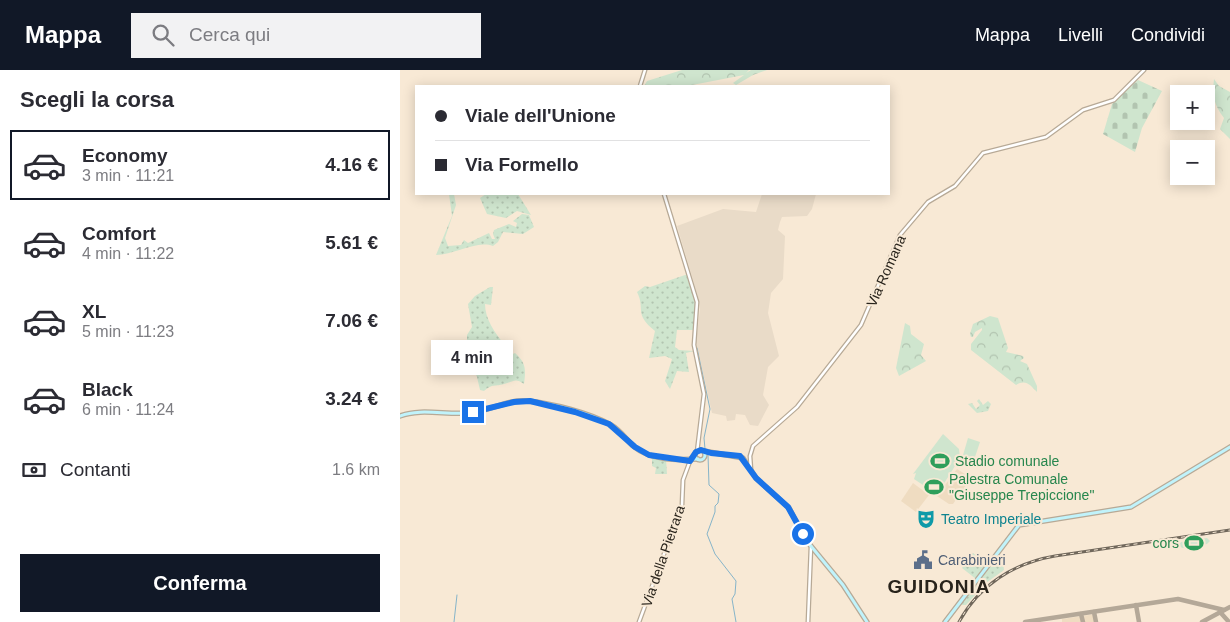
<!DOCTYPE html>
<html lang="it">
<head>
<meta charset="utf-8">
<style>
  :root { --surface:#fff; --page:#f2f2f3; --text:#2b2b33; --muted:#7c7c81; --line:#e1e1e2; --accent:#111827 }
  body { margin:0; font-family:Arial,sans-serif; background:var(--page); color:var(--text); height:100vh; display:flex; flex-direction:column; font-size:19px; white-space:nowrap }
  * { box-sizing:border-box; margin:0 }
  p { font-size:16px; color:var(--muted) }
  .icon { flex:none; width:28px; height:28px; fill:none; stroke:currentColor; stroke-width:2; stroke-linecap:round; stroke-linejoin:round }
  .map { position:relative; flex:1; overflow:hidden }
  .drawer { display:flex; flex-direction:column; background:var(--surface); width:400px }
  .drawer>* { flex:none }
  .guide { position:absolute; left:15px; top:15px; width:475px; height:110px; border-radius:0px; box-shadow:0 2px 12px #0003; display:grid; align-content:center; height:110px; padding:0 20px; background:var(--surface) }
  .tools { position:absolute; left:770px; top:15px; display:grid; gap:10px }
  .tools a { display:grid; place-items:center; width:45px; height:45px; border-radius:0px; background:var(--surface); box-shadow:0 2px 12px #0003; font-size:25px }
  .end { position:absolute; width:22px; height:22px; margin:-11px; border:6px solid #1a73e8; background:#fff; box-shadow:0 0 0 2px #fff }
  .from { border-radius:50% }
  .bubble { position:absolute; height:35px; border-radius:0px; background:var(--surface); box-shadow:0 2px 12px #0003; font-size:16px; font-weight:800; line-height:35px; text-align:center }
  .guide b { display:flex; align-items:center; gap:18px; height:48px; font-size:19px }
  .guide b+b { border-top:1px solid var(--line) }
  .guide i { width:12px; height:12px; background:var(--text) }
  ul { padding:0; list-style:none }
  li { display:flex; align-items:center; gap:15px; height:70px; margin:0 10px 8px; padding:0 10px; border:2px solid transparent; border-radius:0px }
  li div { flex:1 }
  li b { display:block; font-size:19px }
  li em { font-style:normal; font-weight:800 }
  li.selected { border-color:var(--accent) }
  li>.icon { width:45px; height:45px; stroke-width:1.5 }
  h2 { padding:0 20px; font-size:22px; line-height:60px }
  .pay { display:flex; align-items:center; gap:12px; height:55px; padding:0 20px; font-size:19px }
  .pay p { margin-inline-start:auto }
  .primary-button { display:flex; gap:10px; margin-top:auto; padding:10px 20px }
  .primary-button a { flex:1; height:58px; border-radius:0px; background:var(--accent); color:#fff; font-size:20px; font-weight:800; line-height:58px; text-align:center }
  header { display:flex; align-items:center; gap:30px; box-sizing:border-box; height:70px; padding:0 25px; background:var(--accent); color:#fff }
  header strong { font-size:24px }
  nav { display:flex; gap:28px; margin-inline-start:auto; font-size:18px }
  .search { width:350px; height:45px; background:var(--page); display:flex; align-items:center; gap:12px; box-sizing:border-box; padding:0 18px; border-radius:0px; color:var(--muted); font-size:19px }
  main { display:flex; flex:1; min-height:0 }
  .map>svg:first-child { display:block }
</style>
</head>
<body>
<header>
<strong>Mappa</strong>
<div class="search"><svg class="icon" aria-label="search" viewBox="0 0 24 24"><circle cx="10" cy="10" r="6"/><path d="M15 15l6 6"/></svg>Cerca qui</div>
<nav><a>Mappa</a><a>Livelli</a><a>Condividi</a></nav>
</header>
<main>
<section class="drawer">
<h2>Scegli la corsa</h2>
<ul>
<li class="selected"><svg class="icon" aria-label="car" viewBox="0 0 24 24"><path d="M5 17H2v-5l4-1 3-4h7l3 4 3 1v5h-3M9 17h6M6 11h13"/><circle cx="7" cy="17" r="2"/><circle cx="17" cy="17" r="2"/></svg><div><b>Economy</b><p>3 min · 11:21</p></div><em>4.16 €</em></li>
<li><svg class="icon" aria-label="car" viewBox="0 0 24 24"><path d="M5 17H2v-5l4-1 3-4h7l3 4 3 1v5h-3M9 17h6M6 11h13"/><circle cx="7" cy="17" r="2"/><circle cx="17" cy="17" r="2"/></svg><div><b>Comfort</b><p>4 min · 11:22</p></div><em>5.61 €</em></li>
<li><svg class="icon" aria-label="car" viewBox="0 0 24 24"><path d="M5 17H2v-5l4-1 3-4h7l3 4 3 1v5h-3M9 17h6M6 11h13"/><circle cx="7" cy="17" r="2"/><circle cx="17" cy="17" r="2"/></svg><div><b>XL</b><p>5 min · 11:23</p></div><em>7.06 €</em></li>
<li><svg class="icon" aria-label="car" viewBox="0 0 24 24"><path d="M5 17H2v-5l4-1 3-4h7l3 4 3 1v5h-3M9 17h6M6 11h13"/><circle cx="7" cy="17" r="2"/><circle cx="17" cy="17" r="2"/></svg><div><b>Black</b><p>6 min · 11:24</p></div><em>3.24 €</em></li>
</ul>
<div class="pay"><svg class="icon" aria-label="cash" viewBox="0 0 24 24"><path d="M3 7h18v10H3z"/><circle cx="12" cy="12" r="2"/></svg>Contanti<p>1.6 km</p></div>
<div class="primary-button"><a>Conferma</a></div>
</section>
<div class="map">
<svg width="830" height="552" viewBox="0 0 830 552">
  <defs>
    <pattern id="grass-dots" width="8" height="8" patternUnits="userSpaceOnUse" patternTransform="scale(1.25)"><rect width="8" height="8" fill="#cfe5ce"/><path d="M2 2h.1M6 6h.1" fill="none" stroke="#b2c4b0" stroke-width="1.8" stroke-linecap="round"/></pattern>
    <pattern id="forest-crowns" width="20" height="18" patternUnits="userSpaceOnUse" patternTransform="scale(1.25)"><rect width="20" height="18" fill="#cfe5ce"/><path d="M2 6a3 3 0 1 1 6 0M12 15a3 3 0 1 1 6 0" fill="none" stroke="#b2c4b0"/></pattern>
    <pattern id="cemetery-stones" width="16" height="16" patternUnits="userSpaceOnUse" patternTransform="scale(1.25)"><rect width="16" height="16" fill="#cfe5ce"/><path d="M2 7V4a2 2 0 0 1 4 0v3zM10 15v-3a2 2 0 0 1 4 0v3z" fill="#b2c4b0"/></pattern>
  </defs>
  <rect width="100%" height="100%" fill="#f8e9d5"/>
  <g fill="#efdcc1">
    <polygon points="557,399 571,408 553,434 549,434 537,426"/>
    <polygon points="513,413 529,425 516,442 501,431"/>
    <polygon points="696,544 697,552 662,552 662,549"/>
  </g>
  <polygon fill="#e9dbc8" points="362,124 416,124 412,139 407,146 382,147 380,152 378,160 385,166 383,209 371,223 368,243 379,286 368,297 363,325 369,335 358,356 350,355 345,345 336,344 335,350 327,351 326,346 312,343 296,272 300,239 299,230 277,156 323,139 356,142"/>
  <g fill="url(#grass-dots)">
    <path d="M 49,124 L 54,124 L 56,135 L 45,168 L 48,176 L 61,175 L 64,170 L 68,173 L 89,163 L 92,169 L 95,169 L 93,164 L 94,160 L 109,154 L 116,157 L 117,153 L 113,151 L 122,144 L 129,145 L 134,157 L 123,164 L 103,162 L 98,172 L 93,176 C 76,170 55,185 36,185 L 52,146 Z"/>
    <polygon points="86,124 118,124 131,145 117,141 106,148 87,144 80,128"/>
    <path d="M 288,204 C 293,222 300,242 293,260 L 277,260 L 275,277 L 279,280 L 294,281 L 286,283 L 289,302 L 277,301 L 270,319 L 265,311 L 272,289 L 265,286 L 249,288 L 255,261 C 233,243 246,240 237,222 L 245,216 L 250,217 Z"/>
    <path d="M 90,217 L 93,217 L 91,235 L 85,234 C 85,249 95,263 104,274 C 107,278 107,281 111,285 L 115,283 C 126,293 126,299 124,314 C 115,307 113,312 104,314 C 95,317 93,313 84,321 L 80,320 L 77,307 L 67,283 L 67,265 L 72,257 L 68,234 L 75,226 Z"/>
    <polygon points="579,329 583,335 588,331 591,334 588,341 577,343 568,334 572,333 576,339 580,335 577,331"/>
    <polygon points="252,387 266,389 267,404 255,404 256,398 252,396"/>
    <polygon points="573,483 587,494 576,509 562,498"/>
    <polygon points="601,493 603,493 604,500 586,513 566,535 561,535 589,497 600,496"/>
  </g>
  <g fill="url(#forest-crowns)">
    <polygon points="282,0 349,0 346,3 351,0 367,0 353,5 336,15 333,13 344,5 287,16 244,16 247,11"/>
    <path d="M 814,9 L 819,16 L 830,22 L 830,69 L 820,59 L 824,48 C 814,35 812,25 814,9 Z"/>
    <path d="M 590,246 L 598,248 L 608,278 L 606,282 L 623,286 L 624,288 L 620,291 L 627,294 L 637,316 L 637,322 C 630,315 626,309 616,315 L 571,280 L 571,274 L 582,260 L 582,258 L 575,262 L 573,267 L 571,267 L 570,264 L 573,254 Z"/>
    <polygon points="505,253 510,256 511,264 524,274 521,285 526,291 499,306 496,298"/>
  </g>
  <polygon fill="url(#cemetery-stones)" points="738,10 762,21 742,58 735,82 703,64 712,34"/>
  <g fill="#cfe5ce">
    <polygon points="543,364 559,379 560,388 543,415 530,413 526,417 514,409 516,403 513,404"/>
    <polygon points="568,368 580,372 572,396 561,392"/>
    <polygon points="807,468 810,471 807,474 782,478 779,475 781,472"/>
  </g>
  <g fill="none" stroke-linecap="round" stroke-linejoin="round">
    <g stroke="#86b4c9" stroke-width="1">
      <polyline points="297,278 310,339 304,368 305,379"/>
      <polyline points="308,385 309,415 319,424 318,433 315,436 315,442 307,464 315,484 336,511 335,524 332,529 336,552"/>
      <polyline points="54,552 57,525"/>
    </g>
    <g stroke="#b4a898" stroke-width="4.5">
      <polyline points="736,535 739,552"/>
      <polyline points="694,542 696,552"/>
      <polyline points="820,542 829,552"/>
      <polyline points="681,544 683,552"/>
      <polyline points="625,552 778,529 824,540"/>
      <polyline points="802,552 830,537"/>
    </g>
    <g stroke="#b7a996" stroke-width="5">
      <g id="tertiary">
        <polyline points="240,16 245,0"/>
        <polyline points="264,124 297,232 294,275 304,324 297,382"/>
        <polyline points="351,400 350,386 353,376 397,337 461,255 500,165 528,132 555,116 583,83 646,67 683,40 714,30 744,0"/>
        <polyline points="239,552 282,435 283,410 290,391"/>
        <polyline points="408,552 411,476"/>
      </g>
    </g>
    <g stroke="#b7a996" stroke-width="5.5">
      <g id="secondary">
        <path d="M 0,346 C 20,338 46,345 68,343 C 88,342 107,329 127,331 C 151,333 190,343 211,355 C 220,360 226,369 233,376 C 251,391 277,390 298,389"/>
        <circle cx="300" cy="385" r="5"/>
        <polyline points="304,381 343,388 356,408 389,438 406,470 443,515 467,552"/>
        <polyline points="545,552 619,455 731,437 830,377"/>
      </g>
    </g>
    <use href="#tertiary" stroke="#fff" stroke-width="2.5"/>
    <use href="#secondary" stroke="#c0f3fb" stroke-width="3"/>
    <g stroke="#70675b" stroke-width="3">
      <path id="rail" d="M 559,552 C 579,515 614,493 655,486 L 830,460"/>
    </g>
    <use href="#rail" stroke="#f8e9d5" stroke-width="1" stroke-dasharray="4" stroke-linecap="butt"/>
  </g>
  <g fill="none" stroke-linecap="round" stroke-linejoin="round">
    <polyline stroke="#1a73e8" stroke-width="6" points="73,342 114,332 130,331 175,342 209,354 235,377 249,385 290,391 296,382 301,380 311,383 340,386 356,408 388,437 403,464"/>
  </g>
  <defs>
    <g id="stadium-bare" transform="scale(1.5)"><path d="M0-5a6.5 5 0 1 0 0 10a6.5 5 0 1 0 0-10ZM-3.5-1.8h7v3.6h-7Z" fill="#2e9e5b" stroke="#f8e9d5" stroke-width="2.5" paint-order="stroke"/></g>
    <g id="theatre-bare" transform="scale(1.5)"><path d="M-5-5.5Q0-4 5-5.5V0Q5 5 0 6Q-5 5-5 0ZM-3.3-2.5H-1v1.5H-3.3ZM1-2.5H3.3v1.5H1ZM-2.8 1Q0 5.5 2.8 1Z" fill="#0f9aa8" stroke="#f8e9d5" stroke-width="2.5" paint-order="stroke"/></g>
    <g id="civic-bare" transform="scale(1.5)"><path d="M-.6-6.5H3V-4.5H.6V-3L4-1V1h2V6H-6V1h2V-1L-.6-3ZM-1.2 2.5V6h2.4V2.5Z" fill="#5c6f8a" stroke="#f8e9d5" stroke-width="2.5" paint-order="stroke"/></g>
  </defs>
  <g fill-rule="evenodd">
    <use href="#stadium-bare" x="540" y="391"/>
    <use href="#stadium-bare" x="534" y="417"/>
    <use href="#theatre-bare" x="526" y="449"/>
    <use href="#stadium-bare" x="794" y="473"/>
    <use href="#civic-bare" x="523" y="490"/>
  </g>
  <g text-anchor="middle" stroke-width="4" stroke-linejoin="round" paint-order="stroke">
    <g font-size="14" fill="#28231b" stroke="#f8e9d5">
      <text transform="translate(486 201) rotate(-66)" y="5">Via Romana</text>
      <text transform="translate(263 486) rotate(-71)" y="5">Via della Pietrara</text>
    </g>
    <g font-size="14" fill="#27864d" stroke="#f8e9d5" text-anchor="start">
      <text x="555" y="396">Stadio comunale</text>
      <text x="549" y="414">Palestra Comunale<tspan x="549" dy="16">"Giuseppe Trepiccione"</tspan></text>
      <text x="779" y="478" text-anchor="end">cors</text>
    </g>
    <g font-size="14" fill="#0d838f" stroke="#f8e9d5" text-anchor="start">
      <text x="541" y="454">Teatro Imperiale</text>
    </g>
    <g font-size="14" fill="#4e5e75" stroke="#f8e9d5" text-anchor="start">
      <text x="538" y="495">Carabinieri</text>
    </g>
    <g font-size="19" font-weight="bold" letter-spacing="1" fill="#28231b" stroke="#f8e9d5">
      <text x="539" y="523">GUIDONIA</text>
    </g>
  </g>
</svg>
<div class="tools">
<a>+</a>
<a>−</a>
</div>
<i class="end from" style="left:403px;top:464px"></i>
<i class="end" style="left:73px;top:342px"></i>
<div class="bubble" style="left:31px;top:270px;width:82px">4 min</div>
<div class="guide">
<b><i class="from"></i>Viale dell'Unione</b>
<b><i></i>Via Formello</b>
</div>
</div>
</main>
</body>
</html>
